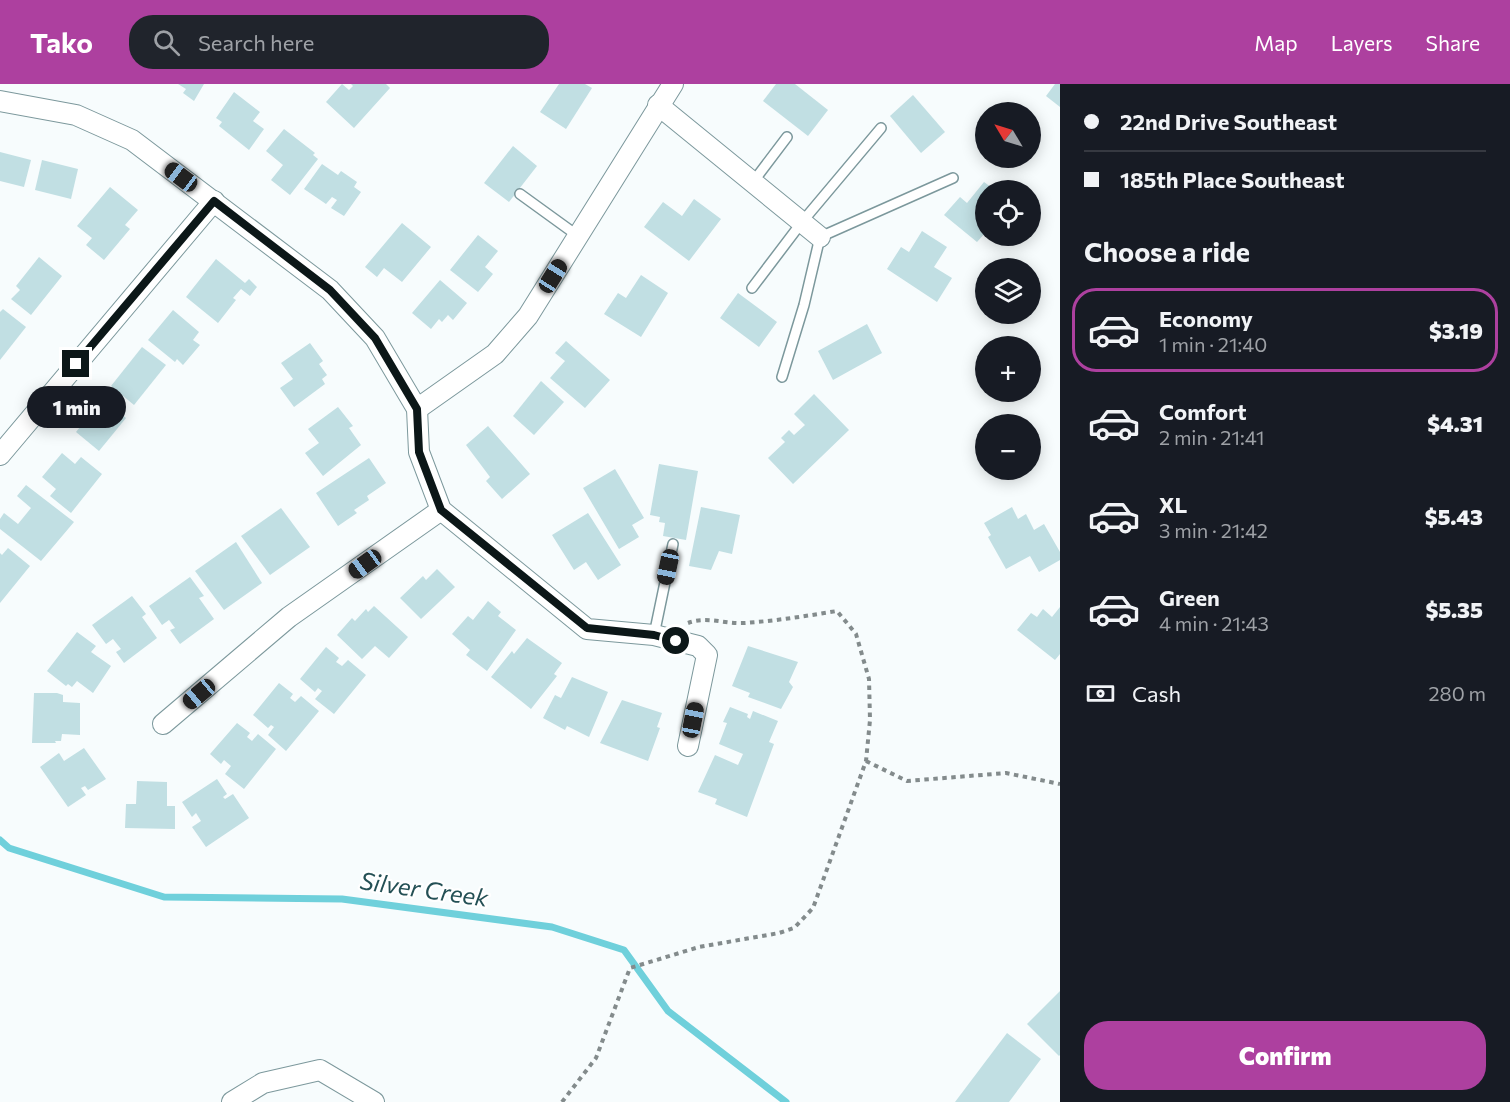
<!DOCTYPE html>
<html lang="en">
<head>
<meta charset="utf-8">
<style>
  :root { --surface:#171b24; --page:#20242c; --text:#f1f3f6; --muted:#9ea1a6; --line:#363941; --accent:#ad409f }
  body { margin:0; font-family:Commissioner,sans-serif; background:var(--page); color:var(--text); height:100vh; display:flex; flex-direction:column; font-size:22px; white-space:nowrap }
  * { box-sizing:border-box; margin:0 }
  p { font-size:20px; color:var(--muted) }
  .icon { flex:none; width:33px; height:33px; fill:none; stroke:currentColor; stroke-width:2; stroke-linecap:round; stroke-linejoin:round }
  .map { position:relative; flex:1; overflow:hidden }
  .sheet { display:flex; flex-direction:column; background:var(--surface); width:450px }
  .sheet>* { flex:none }
  .banner { display:grid; align-content:center; height:132px; padding:0 24px; background:var(--surface) }
  .needle { width:39px; rotate:308deg }
  .buttons { position:absolute; left:975px; top:18px; display:grid; gap:12px }
  .buttons a { display:grid; place-items:center; width:66px; height:66px; border-radius:50%; background:var(--surface); box-shadow:0 3px 15px #0003; font-size:30px }
  .end { position:absolute; width:27px; height:27px; margin:-14px; border:8px solid #0c1718; background:#fff; box-shadow:0 0 0 3px #fff }
  .from { border-radius:50% }
  .bubble { position:absolute; height:42px; border-radius:21px; background:var(--surface); box-shadow:0 3px 15px #0003; font-size:20px; font-weight:800; line-height:42px; text-align:center }
  .car { position:absolute; width:18px; height:36px; margin:-18px -9px; border-radius:8px; box-shadow:0 0 4px 2px #0007; background:linear-gradient(#222 24%,#8ab4d8 0 40%,#222 0 76%,#8ab4d8 0 86%,#222 0) }
  .banner b { display:flex; align-items:center; gap:21px; height:57px; font-size:22px }
  .banner b+b { border-top:2px solid var(--line) }
  .banner i { width:15px; height:15px; background:var(--text) }
  ul { padding:0; list-style:none }
  li { display:flex; align-items:center; gap:18px; height:84px; margin:0 12px 9px; padding:0 12px; border:3px solid transparent; border-radius:24px }
  li div { flex:1 }
  li b { display:block; font-size:22px }
  li em { font-style:normal; font-weight:800 }
  li.on { border-color:var(--accent) }
  li>.icon { width:54px; height:54px; stroke-width:1.5 }
  h2 { padding:0 24px; font-size:27px; line-height:72px }
  .pay { display:flex; align-items:center; gap:15px; height:66px; padding:0 24px; font-size:22px }
  .pay p { margin-inline-start:auto }
  .button { display:flex; gap:12px; margin-top:auto; padding:12px 24px }
  .button a { flex:1; height:69px; border-radius:24px; background:var(--accent); color:#fff; font-size:24px; font-weight:800; line-height:69px; text-align:center }
  header { display:flex; align-items:center; gap:36px; box-sizing:border-box; height:84px; padding:0 30px; background:var(--accent); color:#fff }
  header strong { font-size:28px }
  nav { display:flex; gap:33px; margin-inline-start:auto; font-size:21px }
  .search { width:420px; height:54px; background:var(--page); display:flex; align-items:center; gap:15px; box-sizing:border-box; padding:0 21px; border-radius:24px; color:var(--muted); font-size:22px }
  main { display:flex; flex:1; min-height:0 }
  .map>svg:first-child { display:block }
</style>
</head>
<body>
<header>
<strong>Tako</strong>
<div class="search"><svg class="icon" aria-label="search" viewBox="0 0 24 24"><circle cx="10" cy="10" r="6"/><path d="M15 15l6 6"/></svg>Search here</div>
<nav><a>Map</a><a>Layers</a><a>Share</a></nav>
</header>
<main>
<div class="map">
<svg width="1060" height="1018" viewBox="0 0 1060 1018">
  <rect width="100%" height="100%" fill="#f7fcfd"/>
  <g fill="none" stroke-linecap="round" stroke-linejoin="round">
    <polyline stroke="#6fd0db" stroke-width="7" points="0,756 9,764 164,813 342,815 552,843 624,866 668,927 786,1018"/>
  </g>
  <g fill="#c1dfe3">
    <polygon points="178,0 204,0 194,17 183,9 186,5"/>
    <polygon points="342,0 349,6 353,2 351,0 386,0 390,4 354,44 326,18"/>
    <polygon points="559,0 585,0 592,4 566,45 540,28"/>
    <polygon points="776,0 795,0 828,26 808,52 763,17"/>
    <polygon points="1055,0 1060,0 1060,23 1046,12"/>
    <polygon points="234,8 260,28 253,37 264,45 249,66 219,42 222,38 216,34"/>
    <polygon points="913,11 945,48 921,69 890,32"/>
    <polygon points="284,45 315,69 313,71 318,75 290,111 271,96 283,81 266,67"/>
    <polygon points="513,62 537,82 509,118 484,99"/>
    <polygon points="0,68 31,76 24,103 0,97"/>
    <polygon points="42,76 78,85 71,115 35,106"/>
    <polygon points="322,80 338,91 341,87 357,98 354,103 361,108 344,132 331,124 337,116 332,113 326,120 304,105"/>
    <polygon points="984,98 995,106 986,106 986,148 977,158 944,131 960,113 967,119"/>
    <polygon points="110,103 138,126 125,141 130,145 104,176 86,161 92,154 77,142"/>
    <polygon points="694,115 721,135 689,177 644,143 663,118 682,132"/>
    <polygon points="402,139 431,163 402,198 384,184 377,193 365,183"/>
    <polygon points="922,147 947,163 934,183 952,194 937,218 887,185 901,163 909,168"/>
    <polygon points="478,151 498,167 485,183 493,190 478,208 450,186"/>
    <polygon points="39,173 62,192 31,231 11,215 20,206 16,202"/>
    <polygon points="216,175 245,199 249,195 257,203 250,212 241,205 233,214 236,216 218,239 186,213"/>
    <polygon points="641,191 668,209 641,253 604,230 618,209 626,214"/>
    <polygon points="440,196 467,219 453,236 448,231 442,238 439,235 431,245 412,229"/>
    <polygon points="738,209 777,238 759,263 720,234"/>
    <polygon points="3,225 26,243 0,276 0,228"/>
    <polygon points="173,226 199,248 193,256 200,261 183,281 177,275 175,278 148,256"/>
    <polygon points="867,240 882,269 833,296 818,267"/>
    <polygon points="566,257 610,296 585,324 550,294 565,277 555,269"/>
    <polygon points="310,259 323,277 319,280 327,291 322,295 325,300 294,323 280,304 293,295 281,279"/>
    <polygon points="142,263 166,281 134,321 111,302"/>
    <polygon points="541,297 564,318 534,351 513,332"/>
    <polygon points="814,310 849,346 793,400 768,374 785,358 781,354 789,346 794,351 805,341 794,330"/>
    <polygon points="103,315 126,334 99,367 76,348"/>
    <polygon points="338,323 353,342 349,344 361,361 323,392 305,369 319,359 308,345"/>
    <polygon points="488,342 530,390 502,415 486,397 490,393 466,361"/>
    <polygon points="62,369 75,380 81,373 102,390 71,429 50,412 56,405 42,393"/>
    <polygon points="369,374 386,399 367,412 369,416 354,426 357,429 338,442 316,409"/>
    <polygon points="659,380 698,387 686,456 663,452 665,439 659,438 660,433 650,431"/>
    <polygon points="615,385 644,434 632,441 639,453 619,465 583,404"/>
    <polygon points="26,401 74,438 41,477 0,445 0,435 4,429 18,440 31,424 17,412"/>
    <polygon points="701,423 740,431 732,470 719,467 711,486 689,482"/>
    <polygon points="1012,423 1018,435 1026,430 1034,446 1044,440 1060,468 1060,476 1039,488 1030,472 1006,485 988,453 991,451 984,439"/>
    <polygon points="281,424 310,463 270,491 241,452"/>
    <polygon points="588,429 621,481 598,496 586,478 574,486 552,451"/>
    <polygon points="236,458 262,499 224,526 195,487"/>
    <polygon points="8,464 30,482 0,519 0,469 2,471"/>
    <polygon points="437,485 455,503 421,535 400,514 423,492 426,496"/>
    <polygon points="190,493 204,512 199,514 214,535 180,560 170,546 175,544 169,536 162,541 149,522"/>
    <polygon points="132,512 146,530 142,533 157,554 124,579 116,568 121,565 113,555 106,560 92,541"/>
    <polygon points="488,517 501,528 498,532 516,546 487,587 466,571 470,566 452,550 468,532 473,536"/>
    <polygon points="374,522 408,553 389,574 375,562 362,575 337,551 352,534 355,537 366,525 368,528"/>
    <polygon points="1060,523 1060,570 1055,576 1017,546 1031,529 1037,533 1043,525 1052,533"/>
    <polygon points="77,548 96,562 91,568 111,582 93,609 77,597 72,603 68,600 66,602 47,587"/>
    <polygon points="527,554 562,579 554,590 557,592 531,625 491,593 512,567 514,570"/>
    <polygon points="748,562 798,578 789,598 793,603 781,625 748,613 750,609 732,602"/>
    <polygon points="326,563 339,574 336,578 342,582 348,576 366,591 334,630 315,615 322,607 318,604 315,608 300,595"/>
    <polygon points="572,593 608,608 589,653 567,642 565,646 543,634 555,611 561,614"/>
    <polygon points="279,599 293,610 290,614 295,618 301,612 319,627 286,667 268,651 274,643 271,641 268,644 253,631"/>
    <polygon points="34,609 57,609 63,611 63,618 80,619 80,651 62,650 61,657 55,657 56,659 32,659"/>
    <polygon points="622,616 662,629 657,643 660,644 648,677 600,659"/>
    <polygon points="730,623 748,630 747,633 750,635 753,627 778,637 769,658 774,660 747,733 715,720 717,715 698,708 715,671 738,681 743,670 719,660 727,639 723,638"/>
    <polygon points="237,639 250,649 247,653 252,657 258,650 276,665 244,705 225,690 231,682 224,676 221,680 210,670"/>
    <polygon points="84,664 106,695 88,706 85,702 81,704 86,711 68,723 40,683 59,669 64,677"/>
    <polygon points="217,695 227,710 223,713 225,715 233,710 249,734 206,763 192,743 201,737 196,729 192,733 182,718"/>
    <polygon points="137,697 167,698 167,722 175,722 175,745 125,744 126,720 136,720"/>
    <polygon points="1060,907 1060,971 1059,972 1027,940"/>
    <polygon points="1007,949 1041,975 1009,1018 955,1018"/>
  </g>
  <g fill="none" stroke-linecap="round" stroke-linejoin="round">
    <g stroke="#7c989c" stroke-width="12">
      <g id="lane">
        <polyline points="753,98 787,53"/>
        <polyline points="520,110 578,152"/>
        <polyline points="752,204 802,138 881,44"/>
        <polyline points="782,293 804,221 820,153 953,94"/>
        <polyline points="654,551 673,460"/>
      </g>
    </g>
    <g stroke="#7c989c" stroke-width="22">
      <g id="street">
        <polyline points="0,17 76,31 132,56 330,206 375,254 417,325 419,368 441,426 587,545 654,551 698,562 707,571 688,662"/>
        <polyline points="658,21 820,153"/>
        <polyline points="417,325 495,270 528,232 673,0"/>
        <polyline points="0,371 214,117"/>
        <polyline points="163,640 289,533 441,426"/>
        <polyline points="232,1018 263,999 320,986 374,1018"/>
      </g>
    </g>
    <g stroke="#838b8c" stroke-width="4" stroke-dasharray="4.5 4.5" stroke-linecap="butt">
      <polyline points="866,677 907,697 1006,689 1060,700"/>
      <path d="M 562,1018 L 596,974 L 630,884 L 699,863 L 779,849 L 794,844 L 813,824 L 866,677 L 870,636 L 869,595 L 856,550 L 837,527 C 806,532 775,537 744,539 C 724,540 707,532 688,539"/>
    </g>
    <use href="#lane" stroke="#fff" stroke-width="9"/>
    <use href="#street" stroke="#fff" stroke-width="20"/>
  </g>
  <g fill="none" stroke-linecap="round" stroke-linejoin="round">
    <polyline stroke="#0c1718" stroke-width="8" points="76,280 214,117 330,206 375,254 417,325 419,368 441,426 587,544 654,551 676,557"/>
  </g>
  <g text-anchor="middle" stroke-width="4.5" stroke-linejoin="round" paint-order="stroke">
    <g font-size="24" font-style="italic" fill="#245055" stroke="#fff">
      <text transform="translate(424 806) rotate(8)" y="8">Silver Creek</text>
    </g>
  </g>
</svg>
<div class="buttons">
<a><svg class="needle" viewBox="-14 -14 28 28"><path d="M0-13l5 13h-10z" fill="#e53935"/><path d="M0 13l5-13h-10z" fill="#9ea1a6"/></svg></a>
<a><svg class="icon" aria-label="locate" viewBox="0 0 24 24"><circle cx="12" cy="12" r="6"/><path d="M12 2v4M12 18v4M2 12h4M18 12h4"/></svg></a>
<a><svg class="icon" aria-label="layers" viewBox="0 0 24 24"><path d="M12 4l9 5-9 5-9-5zM3 14l9 5 9-5"/></svg></a>
<a>+</a>
<a>−</a>
</div>
<i class="end from" style="left:676px;top:557px"></i>
<i class="end" style="left:76px;top:280px"></i>
<div class="bubble" style="left:27px;top:302px;width:99px">1 min</div>
<i class="car" style="left:181px;top:93px;rotate:307deg"></i>
<i class="car" style="left:553px;top:192px;rotate:32deg"></i>
<i class="car" style="left:365px;top:480px;rotate:234deg"></i>
<i class="car" style="left:668px;top:483px;rotate:192deg"></i>
<i class="car" style="left:199px;top:610px;rotate:230deg"></i>
<i class="car" style="left:693px;top:636px;rotate:11deg"></i>
</div>
<section class="sheet">
<div class="banner">
<b><i class="from"></i>22nd Drive Southeast</b>
<b><i></i>185th Place Southeast</b>
</div>
<h2>Choose a ride</h2>
<ul>
<li class="on"><svg class="icon" aria-label="car" viewBox="0 0 24 24"><path d="M5 17H2v-5l4-1 3-4h7l3 4 3 1v5h-3M9 17h6M6 11h13"/><circle cx="7" cy="17" r="2"/><circle cx="17" cy="17" r="2"/></svg><div><b>Economy</b><p>1 min · 21:40</p></div><em>$3.19</em></li>
<li><svg class="icon" aria-label="car" viewBox="0 0 24 24"><path d="M5 17H2v-5l4-1 3-4h7l3 4 3 1v5h-3M9 17h6M6 11h13"/><circle cx="7" cy="17" r="2"/><circle cx="17" cy="17" r="2"/></svg><div><b>Comfort</b><p>2 min · 21:41</p></div><em>$4.31</em></li>
<li><svg class="icon" aria-label="car" viewBox="0 0 24 24"><path d="M5 17H2v-5l4-1 3-4h7l3 4 3 1v5h-3M9 17h6M6 11h13"/><circle cx="7" cy="17" r="2"/><circle cx="17" cy="17" r="2"/></svg><div><b>XL</b><p>3 min · 21:42</p></div><em>$5.43</em></li>
<li><svg class="icon" aria-label="car" viewBox="0 0 24 24"><path d="M5 17H2v-5l4-1 3-4h7l3 4 3 1v5h-3M9 17h6M6 11h13"/><circle cx="7" cy="17" r="2"/><circle cx="17" cy="17" r="2"/></svg><div><b>Green</b><p>4 min · 21:43</p></div><em>$5.35</em></li>
</ul>
<div class="pay"><svg class="icon" aria-label="cash" viewBox="0 0 24 24"><path d="M3 7h18v10H3z"/><circle cx="12" cy="12" r="2"/></svg>Cash<p>280 m</p></div>
<div class="button"><a>Confirm</a></div>
</section>
</main>
</body>
</html>
